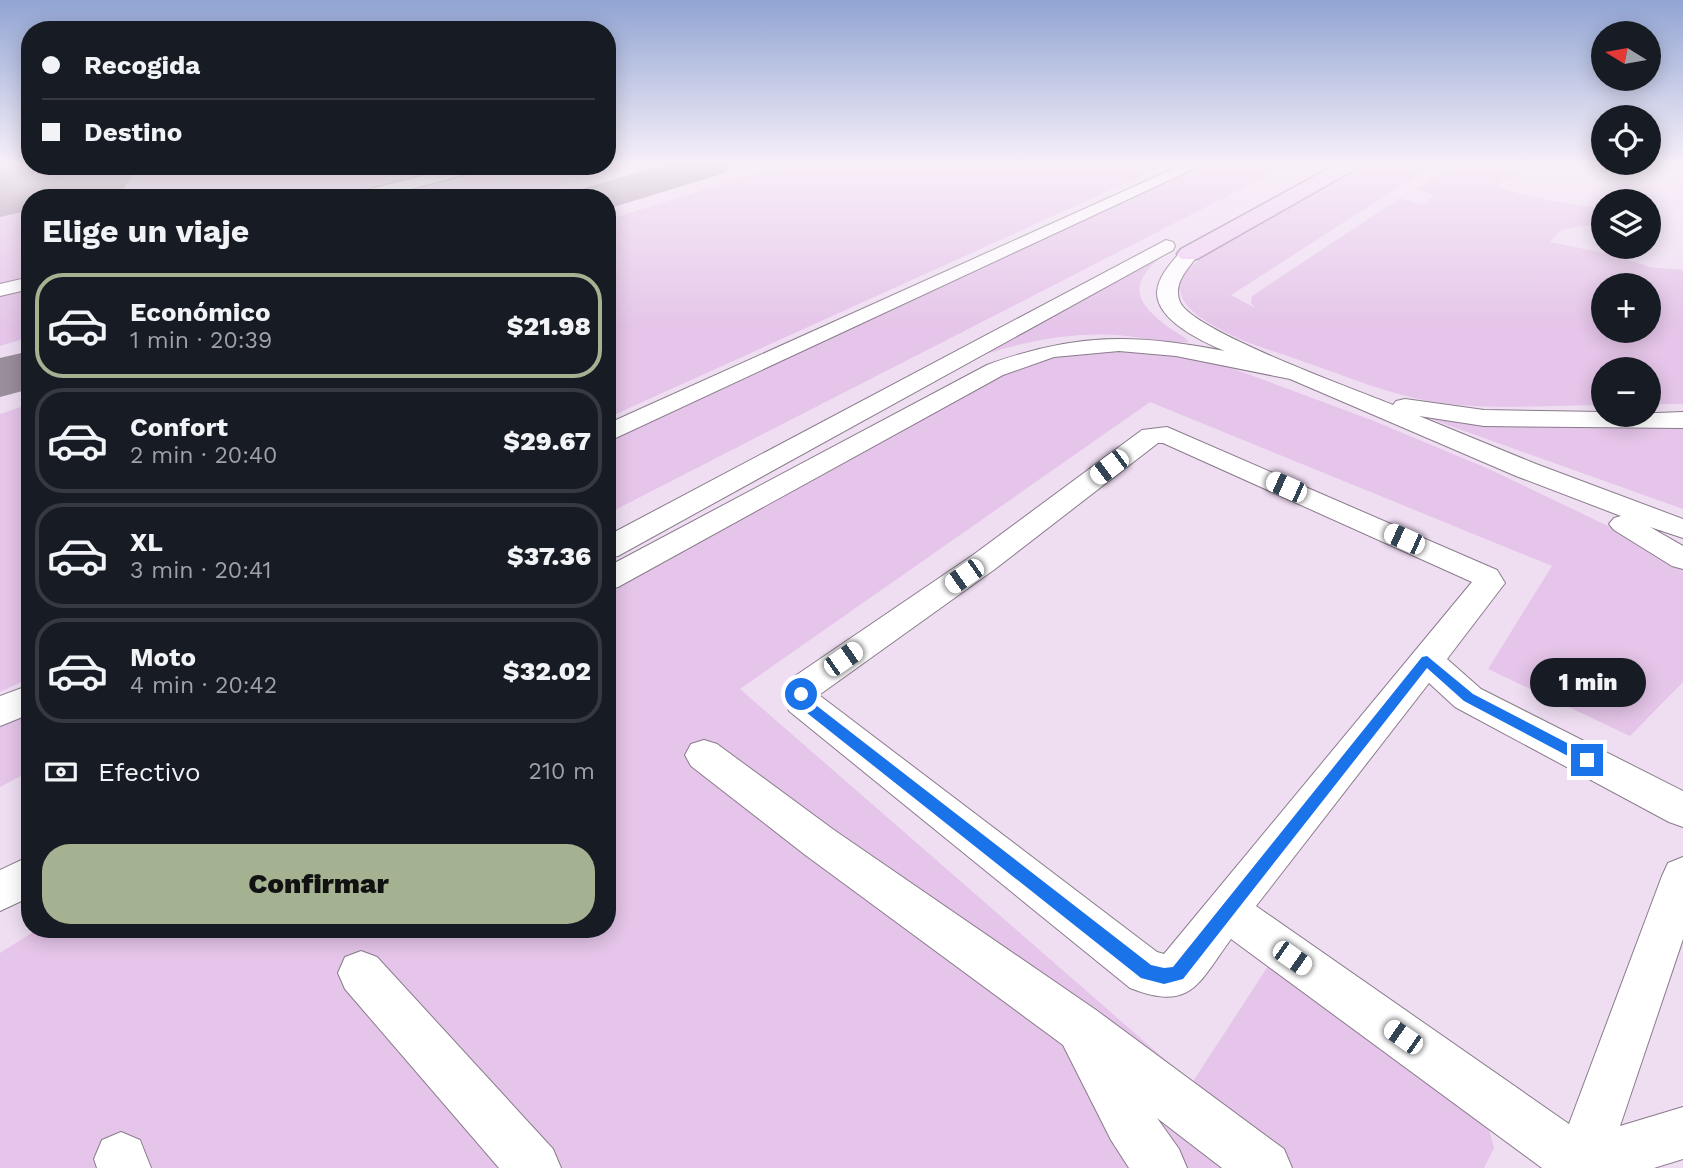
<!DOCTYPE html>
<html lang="es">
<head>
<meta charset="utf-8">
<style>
  :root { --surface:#171b24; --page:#20242c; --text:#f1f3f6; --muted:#9ea1a6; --line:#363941; --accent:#a4b291 }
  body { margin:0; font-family:"Work Sans",sans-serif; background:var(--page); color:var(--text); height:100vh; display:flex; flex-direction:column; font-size:26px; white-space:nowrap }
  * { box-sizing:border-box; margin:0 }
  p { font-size:23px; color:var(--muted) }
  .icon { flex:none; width:38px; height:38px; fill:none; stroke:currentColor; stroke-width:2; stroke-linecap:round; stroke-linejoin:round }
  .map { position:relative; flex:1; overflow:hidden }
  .sheet { position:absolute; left:21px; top:189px; width:595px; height:749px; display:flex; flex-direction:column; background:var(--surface); border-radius:28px; box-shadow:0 4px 18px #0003 }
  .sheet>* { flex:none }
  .banner { position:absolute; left:21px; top:21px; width:595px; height:154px; border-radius:28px; box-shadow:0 4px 18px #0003; display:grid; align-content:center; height:154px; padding:0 21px; background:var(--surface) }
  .needle { width:46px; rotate:281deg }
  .fabs { position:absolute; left:1591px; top:21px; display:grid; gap:14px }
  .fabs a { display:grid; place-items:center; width:70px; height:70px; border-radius:50%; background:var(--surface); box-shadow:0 4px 18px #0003; font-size:35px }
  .end { position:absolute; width:32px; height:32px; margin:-16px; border:9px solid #1a73e8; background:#fff; box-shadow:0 0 0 4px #fff }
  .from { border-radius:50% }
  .bubble { position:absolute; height:49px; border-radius:24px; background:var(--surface); box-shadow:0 4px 18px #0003; font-size:23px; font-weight:800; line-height:49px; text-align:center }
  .car { position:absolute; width:21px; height:42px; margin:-21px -10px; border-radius:9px; box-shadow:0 0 5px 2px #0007; background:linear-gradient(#fff 24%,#345 0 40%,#fff 0 76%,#345 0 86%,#fff 0) }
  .banner b { display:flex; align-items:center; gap:24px; height:66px; font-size:26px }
  .banner b+b { border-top:2px solid var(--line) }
  .banner i { width:18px; height:18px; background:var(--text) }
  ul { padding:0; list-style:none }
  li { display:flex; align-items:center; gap:21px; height:105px; margin:0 14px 10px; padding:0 7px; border:4px solid var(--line); border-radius:28px }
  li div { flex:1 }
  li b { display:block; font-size:26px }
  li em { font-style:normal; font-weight:800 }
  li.current { border-color:var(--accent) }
  li>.icon { width:63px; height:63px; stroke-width:1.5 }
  h2 { padding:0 21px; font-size:32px; line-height:84px }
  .pay { display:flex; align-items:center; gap:18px; height:77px; padding:0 21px; font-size:26px }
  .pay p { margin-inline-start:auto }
  .primary-button { display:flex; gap:14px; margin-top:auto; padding:14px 21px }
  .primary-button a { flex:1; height:80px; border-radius:28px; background:var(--accent); color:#111; font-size:28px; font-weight:800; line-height:80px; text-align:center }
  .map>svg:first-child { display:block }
</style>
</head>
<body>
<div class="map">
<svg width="1683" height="1168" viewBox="0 0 1683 1168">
  <rect width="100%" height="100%" fill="#efdef2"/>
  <g fill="#e5c5e9" fill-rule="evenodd">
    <polygon points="607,164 638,164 519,198 361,198 482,166 607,166"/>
    <polygon points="786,164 1148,164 1158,166 1157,169 607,418 607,220"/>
    <polygon points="1205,164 1290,164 607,514 607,442"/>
    <path d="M 1362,164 L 1435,164 L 1231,295 L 1255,308 L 1251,303 L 1252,296 L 1400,198 L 1422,205 L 1435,195 L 1416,189 L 1456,164 L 1504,164 L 1524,176 C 1513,179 1506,176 1497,184 C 1506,196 1584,206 1603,208 L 1603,212 L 1598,211 L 1595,216 L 1603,223 L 1561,230 L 1550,242 L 1613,255 L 1650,267 L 1683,270 L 1683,404 L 1649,404 L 1648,369 L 1603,369 L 1603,405 C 1546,405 1485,411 1428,401 C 1385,393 1343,375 1302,361 C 1274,351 1243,343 1218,328 C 1206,322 1187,310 1182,297 C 1174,278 1192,265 1205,255 ZM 1603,285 L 1648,285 L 1648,331 L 1603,331 Z"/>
    <polygon points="180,166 460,166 338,198 36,198"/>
    <polygon points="30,199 30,277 0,285 0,206"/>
    <path d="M 1171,248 C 1131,281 1127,297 1171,329 C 1178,334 1184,336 1189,342 C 1165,344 1138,336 1114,335 C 1061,332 1009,345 960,363 Z"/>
    <polygon points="30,284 30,337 0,346 0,292"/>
    <polygon points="1105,348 1200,358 1245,373 1374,421 1491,470 1683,562 1683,682 1630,736 1488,669 1552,566 1150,402 740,689 1192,1083 1274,957 1486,1119 1494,1148 1484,1168 0,1168 0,953 38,929 607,929 607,592 754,508 766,507 999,373 1055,353"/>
    <polygon points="30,404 30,678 0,692 0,414"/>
    <polygon points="1425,417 1683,429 1683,509"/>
    <polygon points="30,707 30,771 0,787 0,721"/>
  </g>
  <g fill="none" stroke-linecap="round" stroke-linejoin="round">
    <g fill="#9a8d9c" fill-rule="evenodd">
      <polygon points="667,164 731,164 725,173 607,209 607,198 575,198 581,189"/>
      <polygon points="30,351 30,389 0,397 0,358"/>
    </g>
    <polygon fill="#9a8d9c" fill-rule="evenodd" points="0,164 30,164 30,166 139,166 124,188 85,198 30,198 30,210 0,217"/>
    <g stroke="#8a7b8c" stroke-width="2">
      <g id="minor">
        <polygon points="1184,164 1204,164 607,442 607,424"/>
        <polygon points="459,166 487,166 485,169 378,198 349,198 351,194"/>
        <polygon points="1166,240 1173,242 1175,246 1173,250 618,556 607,558 607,536"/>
        <path d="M 1189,248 L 1199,254 C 1189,268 1172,283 1180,302 C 1192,331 1357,390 1393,405 L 1396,401 L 1405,399 L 1484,410 L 1603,412 L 1603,415 L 1683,412 L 1683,428 L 1484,426 L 1419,416 L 1536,464 L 1683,519 L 1683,538 L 1650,527 L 1683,546 L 1683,569 L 1672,566 L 1614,530 L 1609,524 L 1614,518 L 1621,516 L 1516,476 L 1290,379 L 1176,356 L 1119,351 L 1054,357 L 1003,375 L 618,587 L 607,590 L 607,567 L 987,365 C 1074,333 1134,333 1225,351 C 1203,342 1156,320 1157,292 C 1158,276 1172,262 1182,250 Z"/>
        <polygon points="30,277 30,289 0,296 0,284"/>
        <path d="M 1167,427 L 1497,570 L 1505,583 L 1447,659 L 1481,689 L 1683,791 L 1683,827 L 1669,822 L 1455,707 L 1429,683 L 1256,906 L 1569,1124 L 1662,876 L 1668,863 L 1683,857 L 1683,939 L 1620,1126 L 1683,1107 L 1683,1159 L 1654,1168 L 1542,1168 L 1231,939 C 1198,984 1191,1012 1130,988 L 789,711 L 783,694 L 795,676 L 973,555 L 1142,430 ZM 1158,443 L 1163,443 L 1472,582 L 1164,954 L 1157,952 L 819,695 L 995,569 Z"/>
        <polygon points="30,685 30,714 0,726 0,696"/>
        <polygon points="704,740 717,744 834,830 1096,1010 1284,1149 1292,1168 1222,1168 1157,1118 1179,1149 1187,1168 1129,1168 1111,1140 1063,1045 804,854 691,766 685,755 691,744"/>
        <polygon points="30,856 30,897 0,911 0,870"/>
        <polygon points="361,951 377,957 553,1149 561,1168 499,1168 345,989 338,973 345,957"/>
        <polygon points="121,1132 140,1140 151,1168 97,1168 94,1159 102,1140"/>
      </g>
    </g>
    <g stroke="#a07da5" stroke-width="3">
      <polygon id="major" points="1337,164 1360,164 1357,168 1197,259 1181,259 1177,254 1181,249"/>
    </g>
    <use href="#minor" fill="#fff" fill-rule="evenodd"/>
    <use href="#major" fill="#efd1f4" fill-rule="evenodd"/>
  </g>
  <linearGradient id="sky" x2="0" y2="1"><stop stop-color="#91a4d3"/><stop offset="0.5" stop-color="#f8f0f9"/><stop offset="1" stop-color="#f8f0f9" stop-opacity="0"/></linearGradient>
  <rect width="1683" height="327" fill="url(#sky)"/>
  <polygon fill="#1a73e8" points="1427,656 1473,694 1592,756 1592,764 1583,764 1464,701 1427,668 1183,979 1164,984 1141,978 797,705 795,694 796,690 806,690 808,699 1151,965 1164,968 1173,967 1422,657"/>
</svg>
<div class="fabs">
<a><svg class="needle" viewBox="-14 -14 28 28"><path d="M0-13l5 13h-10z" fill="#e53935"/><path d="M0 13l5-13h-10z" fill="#9ea1a6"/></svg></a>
<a><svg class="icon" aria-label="locate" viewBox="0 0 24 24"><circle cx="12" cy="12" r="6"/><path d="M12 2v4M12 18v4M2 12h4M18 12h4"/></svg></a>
<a><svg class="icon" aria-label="layers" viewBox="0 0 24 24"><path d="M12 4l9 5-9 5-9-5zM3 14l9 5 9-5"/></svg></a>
<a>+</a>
<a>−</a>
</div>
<i class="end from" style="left:801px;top:694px"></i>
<i class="end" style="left:1587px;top:760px"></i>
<div class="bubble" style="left:1530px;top:658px;width:116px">1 min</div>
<i class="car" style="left:1109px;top:467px;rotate:233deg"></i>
<i class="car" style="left:1286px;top:487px;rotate:294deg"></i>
<i class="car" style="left:1404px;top:539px;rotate:294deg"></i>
<i class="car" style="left:964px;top:576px;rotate:235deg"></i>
<i class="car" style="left:843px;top:659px;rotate:55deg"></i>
<i class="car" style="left:1292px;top:958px;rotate:125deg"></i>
<i class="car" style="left:1403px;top:1037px;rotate:305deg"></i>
<div class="banner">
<b><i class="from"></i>Recogida</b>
<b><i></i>Destino</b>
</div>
<section class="sheet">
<h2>Elige un viaje</h2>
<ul>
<li class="current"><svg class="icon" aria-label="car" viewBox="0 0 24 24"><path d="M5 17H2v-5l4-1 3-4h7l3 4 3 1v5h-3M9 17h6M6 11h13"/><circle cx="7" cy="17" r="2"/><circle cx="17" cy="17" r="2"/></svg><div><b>Económico</b><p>1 min · 20:39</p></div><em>$21.98</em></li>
<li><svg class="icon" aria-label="car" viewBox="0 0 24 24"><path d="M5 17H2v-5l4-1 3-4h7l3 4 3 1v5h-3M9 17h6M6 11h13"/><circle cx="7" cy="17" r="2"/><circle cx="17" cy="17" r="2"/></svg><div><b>Confort</b><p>2 min · 20:40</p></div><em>$29.67</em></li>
<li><svg class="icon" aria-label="car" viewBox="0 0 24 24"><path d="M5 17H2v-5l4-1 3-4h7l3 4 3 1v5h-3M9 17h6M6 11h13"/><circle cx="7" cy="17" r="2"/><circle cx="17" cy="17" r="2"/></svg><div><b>XL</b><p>3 min · 20:41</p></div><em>$37.36</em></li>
<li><svg class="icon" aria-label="car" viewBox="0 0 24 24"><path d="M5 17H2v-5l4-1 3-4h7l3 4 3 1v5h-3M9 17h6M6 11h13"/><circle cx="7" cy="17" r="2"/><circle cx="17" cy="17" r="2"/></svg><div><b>Moto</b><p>4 min · 20:42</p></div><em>$32.02</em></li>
</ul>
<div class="pay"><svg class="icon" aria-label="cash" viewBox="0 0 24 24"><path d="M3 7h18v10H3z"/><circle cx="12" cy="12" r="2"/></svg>Efectivo<p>210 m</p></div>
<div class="primary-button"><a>Confirmar</a></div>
</section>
</div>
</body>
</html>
